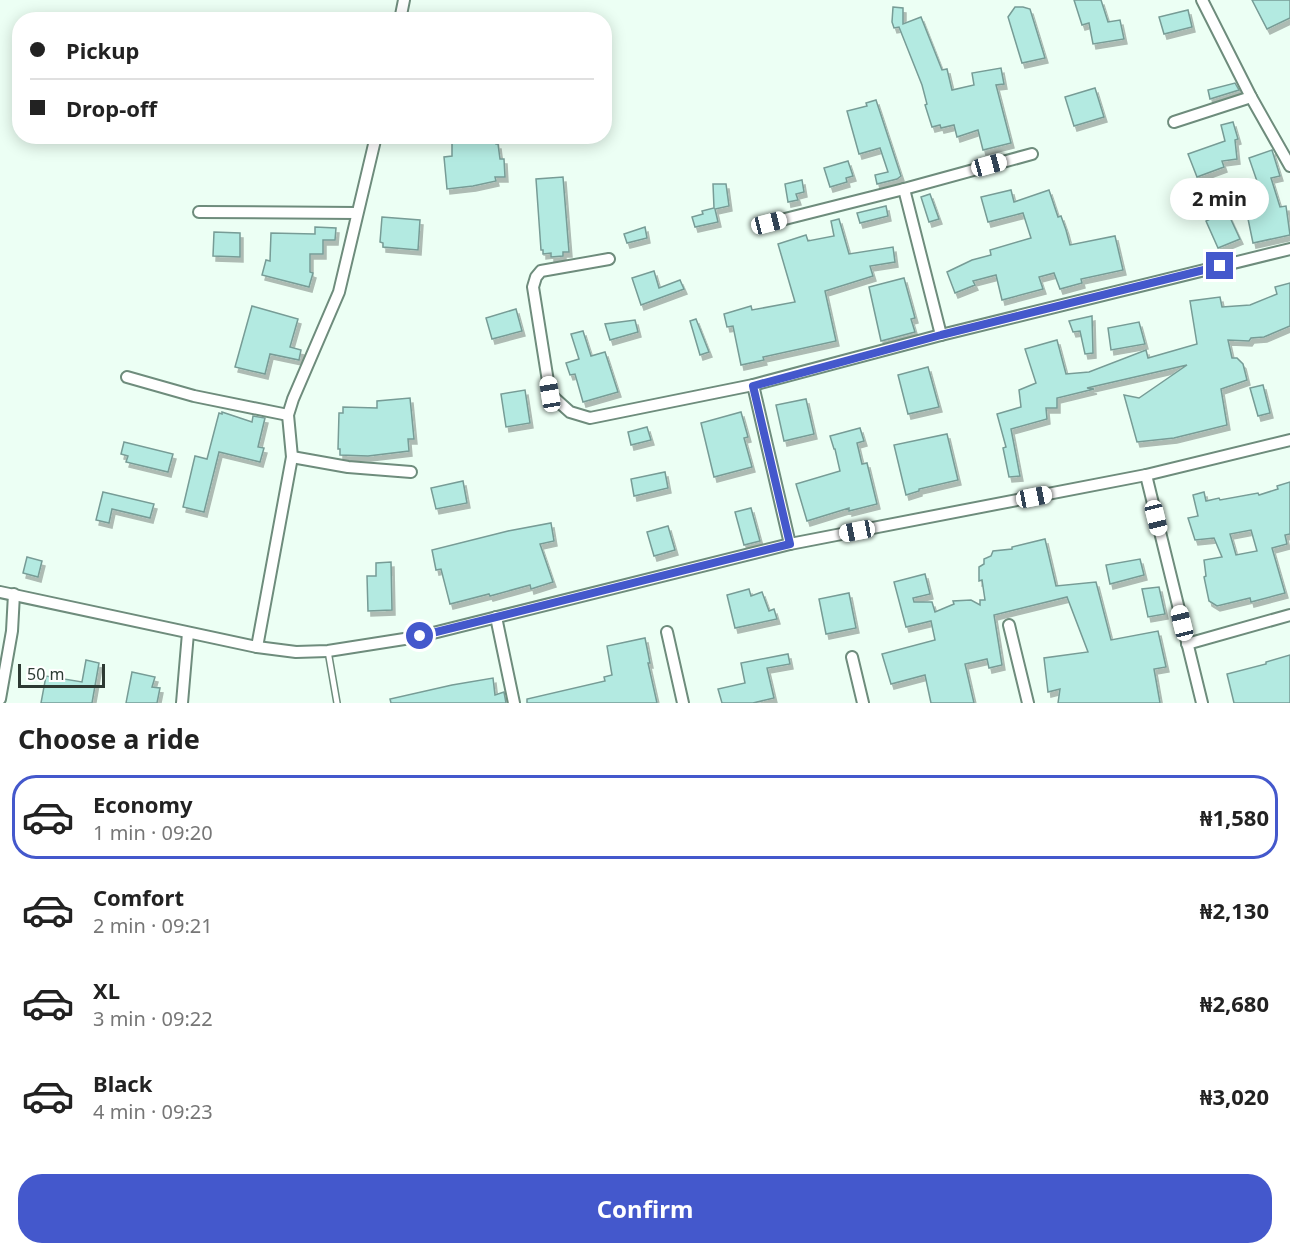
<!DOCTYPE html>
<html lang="en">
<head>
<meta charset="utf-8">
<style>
  :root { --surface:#fff; --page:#f6f6f6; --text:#222; --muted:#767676; --line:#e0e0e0; --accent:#4458cc }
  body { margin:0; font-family:"Noto Sans",sans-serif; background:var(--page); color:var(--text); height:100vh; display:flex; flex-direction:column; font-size:22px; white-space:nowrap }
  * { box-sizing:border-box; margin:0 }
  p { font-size:20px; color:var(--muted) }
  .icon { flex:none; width:33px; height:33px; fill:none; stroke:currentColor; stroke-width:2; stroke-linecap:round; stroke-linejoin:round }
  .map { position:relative; height:703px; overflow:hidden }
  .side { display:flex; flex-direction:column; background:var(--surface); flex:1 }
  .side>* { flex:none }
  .top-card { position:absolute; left:12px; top:12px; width:600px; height:132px; border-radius:24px; box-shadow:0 3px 15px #0003; display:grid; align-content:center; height:132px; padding:0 18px; background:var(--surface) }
  .scale { position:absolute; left:18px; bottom:15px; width:87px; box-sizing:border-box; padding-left:6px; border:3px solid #2d3a33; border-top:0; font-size:16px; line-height:21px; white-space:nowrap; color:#2d3a33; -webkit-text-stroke:4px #fff; paint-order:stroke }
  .end { position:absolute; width:27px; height:27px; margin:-14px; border:8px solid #4458cc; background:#fff; box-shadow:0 0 0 3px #fff }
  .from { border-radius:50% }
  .bubble { position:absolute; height:42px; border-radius:21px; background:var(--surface); box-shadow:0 3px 15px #0003; font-size:20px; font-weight:700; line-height:42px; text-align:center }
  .car { position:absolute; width:18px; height:36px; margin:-18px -9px; border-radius:8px; box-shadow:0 0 4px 2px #0007; background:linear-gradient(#fff 24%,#345 0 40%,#fff 0 76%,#345 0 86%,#fff 0) }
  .top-card b { display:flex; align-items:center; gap:21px; height:57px; font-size:22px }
  .top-card b+b { border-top:2px solid var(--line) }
  .top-card i { width:15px; height:15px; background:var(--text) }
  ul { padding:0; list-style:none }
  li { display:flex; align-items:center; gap:18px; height:84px; margin:0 12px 9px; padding:0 6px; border:3px solid transparent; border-radius:24px }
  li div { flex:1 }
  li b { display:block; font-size:22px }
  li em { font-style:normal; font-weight:700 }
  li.on { border-color:var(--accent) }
  li>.icon { width:54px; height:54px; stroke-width:1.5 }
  h2 { padding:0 18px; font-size:27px; line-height:72px }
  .button { display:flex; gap:12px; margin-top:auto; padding:12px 18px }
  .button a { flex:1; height:69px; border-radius:24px; background:var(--accent); color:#fff; font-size:24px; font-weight:700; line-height:69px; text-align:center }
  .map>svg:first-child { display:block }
</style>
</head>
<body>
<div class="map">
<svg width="1290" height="703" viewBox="0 0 1290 703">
  <defs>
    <filter id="shadow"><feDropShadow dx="3" dy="5" stdDeviation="0" flood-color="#0004"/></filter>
  </defs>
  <rect width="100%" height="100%" fill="#ecfff4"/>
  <g fill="#b3eae1" stroke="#779c96" stroke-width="1.5" fill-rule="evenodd" filter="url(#shadow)">
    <polygon points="1074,0 1101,0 1108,22 1120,20 1124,39 1093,44 1089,23 1082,25"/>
    <polygon points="1252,0 1290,0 1290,18 1267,29"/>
    <polygon points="893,7 903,8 903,24 921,17 942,70 947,69 952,90 974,85 972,73 1001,68 1004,84 996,85 1011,143 983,150 978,130 957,137 954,125 941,128 940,125 932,127 925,105 927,104 922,85 899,27 894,28 892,22"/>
    <polygon points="1015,7 1023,7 1030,9 1045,58 1022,63 1008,17"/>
    <polygon points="1188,10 1192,27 1164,34 1159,17"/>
    <polygon points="1235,83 1239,90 1210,99 1208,90"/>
    <polygon points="1095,88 1104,117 1074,126 1065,97"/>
    <polygon points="876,100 901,176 897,179 877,184 875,175 888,172 880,148 859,154 847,111 867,106 866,103"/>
    <polygon points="1233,122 1238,139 1235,140 1237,159 1222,161 1224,167 1197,177 1188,154 1225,141 1221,125"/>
    <polygon points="476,136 495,136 496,144 498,144 500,159 504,159 505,177 495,177 496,181 473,186 447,189 444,157 452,156 452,143 477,141"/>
    <polygon points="1272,150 1280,176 1271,178 1280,207 1286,206 1290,235 1253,243 1247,214 1251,213 1245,192 1259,187 1249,158"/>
    <polygon points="848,161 853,176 846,178 847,182 830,187 824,168"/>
    <polygon points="563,177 569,252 563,252 563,256 551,257 551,253 543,254 543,250 541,250 536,179"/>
    <polygon points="802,180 804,192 796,194 798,200 788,202 785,184"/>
    <polygon points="713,184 726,184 729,206 715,209 718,222 695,227 692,217 703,214 702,211 714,208"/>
    <polygon points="1011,190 1014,202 1049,190 1058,217 1061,216 1066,230 1070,245 1115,236 1123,270 1081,279 1082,283 1060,289 1054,273 1039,277 1043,289 1002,300 996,275 973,281 975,285 955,293 947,272 972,260 991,255 990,250 1031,238 1023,213 988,222 981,197"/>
    <polygon points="930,194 939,219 929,222 921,197"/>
    <polygon points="886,206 888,216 860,223 857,213"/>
    <polygon points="1227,211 1240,239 1218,248 1206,221"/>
    <polygon points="382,217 420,220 418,250 383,247 383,243 380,242"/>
    <polygon points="839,219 849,254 893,247 895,262 870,266 873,276 825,291 836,341 763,357 764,360 741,365 733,326 727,327 724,314 751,306 752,310 795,302 778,244 806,235 808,241 834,236 831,221"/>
    <polygon points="315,227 336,228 335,240 323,240 323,254 310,254 310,272 313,273 309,287 262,275 266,260 270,261 271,233 315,234"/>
    <polygon points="645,227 647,238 627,243 624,234"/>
    <polygon points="214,232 240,233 240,257 213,256"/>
    <polygon points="654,271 659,288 680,280 684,289 641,305 632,278"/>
    <polygon points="904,278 915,318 911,319 915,332 881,341 869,287"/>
    <polygon points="1290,283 1290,326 1264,337 1251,338 1249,341 1228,340 1232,358 1237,358 1243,364 1247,380 1221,389 1227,425 1174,438 1137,442 1124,395 1139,398 1187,365 1087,388 1094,389 1057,398 1057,408 1046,408 1047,419 1011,429 1020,476 1009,477 1003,448 1006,447 997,414 1021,407 1019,390 1036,383 1025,349 1057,340 1066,374 1089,372 1146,350 1148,358 1197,344 1190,301 1220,297 1222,307 1250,305 1277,294 1275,287"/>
    <polygon points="252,306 298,319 290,347 301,350 299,360 270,354 265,374 235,367"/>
    <polygon points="516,309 522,331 492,339 486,318"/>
    <polygon points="1092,316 1093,353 1085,354 1080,331 1073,332 1069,321"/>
    <polygon points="696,319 709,352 700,355 690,321"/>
    <polygon points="635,320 638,332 610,340 605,324"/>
    <polygon points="1139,322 1145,344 1111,350 1108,328"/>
    <polygon points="583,331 591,356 605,352 618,392 583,402 575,374 570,375 566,363 579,359 571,334"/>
    <polygon points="928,367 939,407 908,414 898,375"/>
    <polygon points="1263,385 1270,413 1258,416 1250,388"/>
    <polygon points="525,390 530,423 506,427 501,394"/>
    <polygon points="410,398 414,439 408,439 409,451 368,456 340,455 340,449 338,449 339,413 343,413 343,407 377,408 377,401"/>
    <polygon points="806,399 814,434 784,441 776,405"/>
    <polygon points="222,412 252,422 253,416 265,418 258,447 264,448 260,462 219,452 204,512 183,507 195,456 207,459 219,413 222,414"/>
    <polygon points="741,412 748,437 744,438 752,467 714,477 701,423"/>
    <polygon points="647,427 651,440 631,445 628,432"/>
    <polygon points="860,428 864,441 857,443 862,464 867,463 877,504 849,511 849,508 807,521 796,484 840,471 835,449 834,449 830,436"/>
    <polygon points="947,434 958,480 919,489 919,491 906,495 894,445"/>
    <polygon points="124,442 173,454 168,472 126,462 128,456 121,454"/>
    <polygon points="665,472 668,488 634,496 631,479"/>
    <polygon points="463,481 467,503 436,509 431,488"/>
    <path d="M 1290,482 L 1290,534 L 1285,535 L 1287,544 L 1272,548 L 1285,593 L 1251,602 L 1250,598 L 1217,606 L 1209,601 L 1204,577 L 1206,576 L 1204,560 L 1222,557 L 1214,538 L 1195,540 L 1188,518 L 1198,516 L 1193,495 L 1204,492 L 1206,501 L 1219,498 L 1220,500 L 1258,493 L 1259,495 L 1278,489 L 1277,486 ZM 1251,530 L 1257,551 L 1236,555 L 1230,534 Z"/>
    <polygon points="103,492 154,504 150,518 112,509 109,523 96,520"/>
    <polygon points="751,508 760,541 744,545 735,512"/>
    <polygon points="551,523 554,541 540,544 553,582 531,589 530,585 490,596 489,594 450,604 441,569 436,570 432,550 508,531"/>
    <polygon points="668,526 675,550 654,556 647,532"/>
    <polygon points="1045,539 1056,586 1096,582 1111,640 1158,631 1166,667 1154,669 1160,703 1058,703 1060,689 1048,692 1044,658 1088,652 1067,597 994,615 1002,665 989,668 987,659 965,664 974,703 931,703 925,675 891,684 882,654 935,640 931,621 906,627 894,582 925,574 930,594 913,598 914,602 932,602 935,612 954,604 953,601 971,600 980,605 980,600 985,600 982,580 979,581 979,567 984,564 984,559 991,556 993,551 1012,549 1012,547"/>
    <polygon points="27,557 42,561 38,577 23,573"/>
    <polygon points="1140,559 1144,575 1110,584 1106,565"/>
    <polygon points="391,562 392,610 368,611 367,576 376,576 376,563"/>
    <polygon points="1159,587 1165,614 1148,617 1142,589"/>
    <polygon points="749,589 751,596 762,592 769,611 774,609 777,619 735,628 727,595"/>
    <polygon points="849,593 856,628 826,634 819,599"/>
    <polygon points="645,638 650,663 648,663 657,703 527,703 527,699 605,681 604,677 612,675 607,646"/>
    <polygon points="788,654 790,664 767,668 774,698 753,703 722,703 718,689 745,683 741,663"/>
    <polygon points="1290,655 1290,703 1234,703 1227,674 1266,664 1266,662"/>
    <polygon points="86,660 99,663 92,703 41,703 46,676 82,682"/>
    <polygon points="132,672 155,677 152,687 160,688 157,703 126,703"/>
    <polygon points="493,678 495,695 504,692 506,703 391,703 390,699 452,685"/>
  </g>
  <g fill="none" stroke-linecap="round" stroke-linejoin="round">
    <g stroke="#6e8c7c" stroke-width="8">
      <polyline id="service" points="328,651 337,703"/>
    </g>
    <g stroke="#6e8c7c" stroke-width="14">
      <g id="minor">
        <polyline points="1202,0 1251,97 1290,166"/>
        <polyline points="400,20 404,0"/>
        <polyline points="1174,122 1251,97"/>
        <polyline points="199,212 357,213"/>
        <polyline points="769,223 904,189"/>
        <polyline points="609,259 541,271 536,277 533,287 550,394 570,412 590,418 753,385 941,335 1290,249"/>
        <polyline points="941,335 904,189 1032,154"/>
        <polyline points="127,377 194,396 288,415"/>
        <polyline points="753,385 790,544"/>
        <polyline points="292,457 348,467 411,472"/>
        <polyline points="1146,475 1202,703"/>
        <polyline points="0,592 257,647 296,652 328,651 417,637 790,544 1146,475 1290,440"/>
        <polyline points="496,617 514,703"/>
        <polyline points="1009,625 1028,703"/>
        <polyline points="667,632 683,703"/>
        <polyline points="1187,644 1290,615"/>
        <polyline points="257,647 292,457 288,415 293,399 339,292 376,136"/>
        <polyline points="852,657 863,703"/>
        <polyline points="0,699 12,631 14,594"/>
        <polyline points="182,703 188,633"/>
      </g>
    </g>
    <use href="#service" stroke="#fff" stroke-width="5"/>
    <use href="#minor" stroke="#fff" stroke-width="10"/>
  </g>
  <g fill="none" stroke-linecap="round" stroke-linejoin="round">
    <polyline stroke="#4458cc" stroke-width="8" points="420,636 790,544 753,386 941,335 1220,266"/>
  </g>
</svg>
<div class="scale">50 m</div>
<i class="end from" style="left:420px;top:636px"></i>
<i class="end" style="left:1220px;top:266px"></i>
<div class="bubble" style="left:1170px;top:178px;width:99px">2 min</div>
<i class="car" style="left:989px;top:165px;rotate:75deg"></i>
<i class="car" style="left:769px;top:223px;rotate:76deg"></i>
<i class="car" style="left:550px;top:394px;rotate:351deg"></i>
<i class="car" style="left:1034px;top:497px;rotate:79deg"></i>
<i class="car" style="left:1156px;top:518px;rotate:166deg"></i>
<i class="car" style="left:857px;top:531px;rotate:259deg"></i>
<i class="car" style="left:1182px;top:623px;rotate:346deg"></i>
<div class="top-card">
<b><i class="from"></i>Pickup</b>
<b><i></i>Drop-off</b>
</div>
</div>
<section class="side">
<h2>Choose a ride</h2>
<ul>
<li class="on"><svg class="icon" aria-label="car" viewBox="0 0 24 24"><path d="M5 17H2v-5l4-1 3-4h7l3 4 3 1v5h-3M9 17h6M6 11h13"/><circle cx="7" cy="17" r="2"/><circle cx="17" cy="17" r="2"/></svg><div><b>Economy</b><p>1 min · 09:20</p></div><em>₦1,580</em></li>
<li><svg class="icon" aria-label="car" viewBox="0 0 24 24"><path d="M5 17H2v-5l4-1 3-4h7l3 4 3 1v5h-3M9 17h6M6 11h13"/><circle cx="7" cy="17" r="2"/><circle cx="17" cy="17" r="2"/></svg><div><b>Comfort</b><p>2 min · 09:21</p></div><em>₦2,130</em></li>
<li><svg class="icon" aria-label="car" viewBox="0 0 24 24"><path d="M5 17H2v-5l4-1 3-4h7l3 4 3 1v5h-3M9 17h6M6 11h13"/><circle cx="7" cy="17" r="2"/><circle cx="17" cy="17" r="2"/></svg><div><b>XL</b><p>3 min · 09:22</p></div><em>₦2,680</em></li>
<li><svg class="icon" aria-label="car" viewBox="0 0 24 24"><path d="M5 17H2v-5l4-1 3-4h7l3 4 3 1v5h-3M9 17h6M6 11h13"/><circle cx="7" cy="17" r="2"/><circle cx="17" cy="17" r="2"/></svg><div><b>Black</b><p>4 min · 09:23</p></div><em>₦3,020</em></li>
</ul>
<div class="button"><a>Confirm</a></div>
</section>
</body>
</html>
